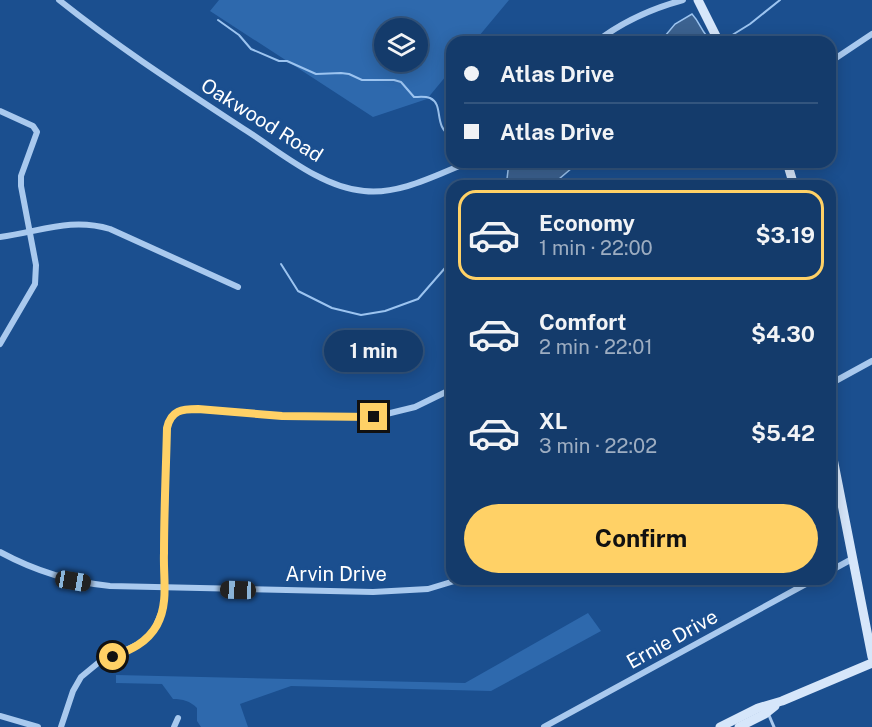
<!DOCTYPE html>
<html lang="en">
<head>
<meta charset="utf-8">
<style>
  :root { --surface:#143b6b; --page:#1d4271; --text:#f1f3f6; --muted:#9dadc1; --line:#33557e; --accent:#ffd166 }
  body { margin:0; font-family:"Public Sans",sans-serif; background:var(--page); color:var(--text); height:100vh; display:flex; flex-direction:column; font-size:22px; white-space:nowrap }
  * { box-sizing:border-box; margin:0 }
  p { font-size:20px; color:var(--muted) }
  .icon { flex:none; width:33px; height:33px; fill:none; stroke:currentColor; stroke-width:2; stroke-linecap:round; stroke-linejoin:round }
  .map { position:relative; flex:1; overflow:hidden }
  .side { position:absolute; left:446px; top:180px; width:390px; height:405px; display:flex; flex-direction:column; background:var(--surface); border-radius:18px; box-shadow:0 3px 15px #0003,0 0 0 2px var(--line) }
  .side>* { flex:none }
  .guide { position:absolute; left:446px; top:36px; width:390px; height:132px; border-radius:18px; box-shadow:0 3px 15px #0003,0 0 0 2px var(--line); display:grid; align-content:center; height:132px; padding:0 18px; background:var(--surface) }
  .tools { position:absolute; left:374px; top:18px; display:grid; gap:12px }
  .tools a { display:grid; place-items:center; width:54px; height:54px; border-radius:50%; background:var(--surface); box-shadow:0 3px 15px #0003,0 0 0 2px var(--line); font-size:30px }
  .end { position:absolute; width:27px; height:27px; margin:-14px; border:8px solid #ffd166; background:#111; box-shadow:0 0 0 3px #111 }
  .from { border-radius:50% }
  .bubble { position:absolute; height:42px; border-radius:21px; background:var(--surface); box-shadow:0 3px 15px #0003,0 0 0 2px var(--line); font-size:20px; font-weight:700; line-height:42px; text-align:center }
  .car { position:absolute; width:18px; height:36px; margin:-18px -9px; border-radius:8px; box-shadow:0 0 4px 2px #0007; background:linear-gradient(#222 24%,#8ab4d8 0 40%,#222 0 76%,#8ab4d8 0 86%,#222 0) }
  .guide b { display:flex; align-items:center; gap:21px; height:57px; font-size:22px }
  .guide b+b { border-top:2px solid var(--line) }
  .guide i { width:15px; height:15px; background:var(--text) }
  ul { padding:10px 0 0; list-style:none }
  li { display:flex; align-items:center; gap:18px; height:90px; margin:0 12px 9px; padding:0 6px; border:3px solid transparent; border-radius:18px }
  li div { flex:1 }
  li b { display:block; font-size:22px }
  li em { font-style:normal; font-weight:700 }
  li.active { border-color:var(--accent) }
  li>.icon { width:54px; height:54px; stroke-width:1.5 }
  .primary-button { display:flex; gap:12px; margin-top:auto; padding:12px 18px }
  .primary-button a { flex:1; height:69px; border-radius:36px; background:var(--accent); color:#111; font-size:24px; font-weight:700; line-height:69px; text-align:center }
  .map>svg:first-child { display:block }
</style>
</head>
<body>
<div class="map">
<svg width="872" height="727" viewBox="0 0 872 727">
  <rect width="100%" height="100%" fill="#1b4f8f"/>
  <g fill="#2e69ad" fill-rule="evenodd">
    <path d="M 219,0 L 509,0 L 474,42 L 452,42 L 451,70 L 427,99 L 373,117 L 210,11 ZM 417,28 L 417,62 L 384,62 L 384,28 Z"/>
    <path d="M 588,613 L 601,631 L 491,691 L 291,686 L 240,704 L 248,727 L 201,727 L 197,721 L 197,708 C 190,701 183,699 173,699 L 162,684 L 116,683 L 116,675 L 465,683 Z"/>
  </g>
  <g fill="#3c6290" stroke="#9cc4f0" stroke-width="1.5">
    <path d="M 692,14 C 702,25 701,33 713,42 L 660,42 L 675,24 Z"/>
    <polygon points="509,162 579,162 553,184 546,186 513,186 507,179"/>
  </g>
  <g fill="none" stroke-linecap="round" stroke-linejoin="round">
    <g stroke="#9cc4f0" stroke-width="2">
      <path d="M 218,20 L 239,35 L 251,49 L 279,61 L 287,61 L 316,74 L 341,73 L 349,74 L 362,80 L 394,80 L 401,82 L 414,97 C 419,97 425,96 430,98 C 445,105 432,126 452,137"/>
      <polyline points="729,37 750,24 780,0"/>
      <polyline points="281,264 298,291 332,308 361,315 385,311 418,299 452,260"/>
    </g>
    <polyline stroke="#a9c9ee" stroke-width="3" points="768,713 774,727"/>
    <g stroke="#a9c9ee" stroke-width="6">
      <path d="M 59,0 C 119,48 183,89 247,131 C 281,153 323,188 364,191 C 400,195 436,175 469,162"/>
      <path d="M 596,42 C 623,21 650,9 683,0"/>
      <polyline points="830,62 872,34"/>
      <polyline points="0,111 33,126 37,132 21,176 21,186 36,265 35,284 0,344"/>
      <path d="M 0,237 C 40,232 70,217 110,229 L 238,287"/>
      <polyline points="830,384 872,361"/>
      <path d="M 0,552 C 35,571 70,582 110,586 L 373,592 L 428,589 L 461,579"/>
      <polyline points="830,571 852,559"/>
      <polyline points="0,716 38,727"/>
      <path d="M 61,727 L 73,691 L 81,677 L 98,663 L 143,642 L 154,630 L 162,611 L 164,600 L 164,555 L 167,428 C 171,410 182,409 198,409 L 282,416 L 374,417 L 415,407 L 452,389"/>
      <polyline points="174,727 178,718"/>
      <polyline points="544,727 815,579"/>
    </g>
    <g stroke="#d6e6fa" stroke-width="9">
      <polyline points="698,0 719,42"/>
      <polyline points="787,162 794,186"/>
      <polyline points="830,443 872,657"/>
      <polyline points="720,727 758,708 782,701 872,663"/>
      <polyline points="739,727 765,714 775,706"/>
    </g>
  </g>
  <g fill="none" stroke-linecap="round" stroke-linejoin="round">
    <path stroke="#ffd166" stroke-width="8" d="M 113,657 C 130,650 147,643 157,625 C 169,603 163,577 164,553 C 164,511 166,469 167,428 C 171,410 182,409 198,409 L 282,416 L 374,417"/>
  </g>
  <g text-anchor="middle" stroke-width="6" stroke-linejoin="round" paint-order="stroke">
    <g font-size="20" fill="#fff" stroke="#1b4f8f">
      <text transform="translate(262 120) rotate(32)" y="7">Oakwood Road</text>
      <text x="336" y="581">Arvin Drive</text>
      <text transform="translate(672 639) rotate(-29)" y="7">Ernie Drive</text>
    </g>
  </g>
</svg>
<div class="tools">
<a><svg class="icon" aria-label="layers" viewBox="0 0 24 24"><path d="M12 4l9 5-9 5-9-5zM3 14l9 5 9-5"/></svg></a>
</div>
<i class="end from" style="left:113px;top:657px"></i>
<i class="end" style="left:374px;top:417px"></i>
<div class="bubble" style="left:324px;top:330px;width:99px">1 min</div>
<i class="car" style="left:73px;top:581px;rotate:99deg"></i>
<i class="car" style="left:238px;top:590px;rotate:272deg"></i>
<div class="guide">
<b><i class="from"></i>Atlas Drive</b>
<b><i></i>Atlas Drive</b>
</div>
<section class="side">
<ul>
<li class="active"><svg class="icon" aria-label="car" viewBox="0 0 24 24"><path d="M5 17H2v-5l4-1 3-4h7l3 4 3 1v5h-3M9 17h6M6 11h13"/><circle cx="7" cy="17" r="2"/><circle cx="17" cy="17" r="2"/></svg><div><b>Economy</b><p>1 min · 22:00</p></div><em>$3.19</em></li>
<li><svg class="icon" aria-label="car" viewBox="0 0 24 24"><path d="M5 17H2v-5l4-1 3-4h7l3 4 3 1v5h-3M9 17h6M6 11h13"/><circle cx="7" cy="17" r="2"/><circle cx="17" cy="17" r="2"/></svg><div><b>Comfort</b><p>2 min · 22:01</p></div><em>$4.30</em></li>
<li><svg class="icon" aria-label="car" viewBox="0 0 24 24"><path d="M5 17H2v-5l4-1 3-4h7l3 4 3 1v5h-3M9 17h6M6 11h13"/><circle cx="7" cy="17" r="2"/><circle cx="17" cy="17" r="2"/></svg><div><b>XL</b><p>3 min · 22:02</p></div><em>$5.42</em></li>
</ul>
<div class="primary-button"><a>Confirm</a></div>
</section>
</div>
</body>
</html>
